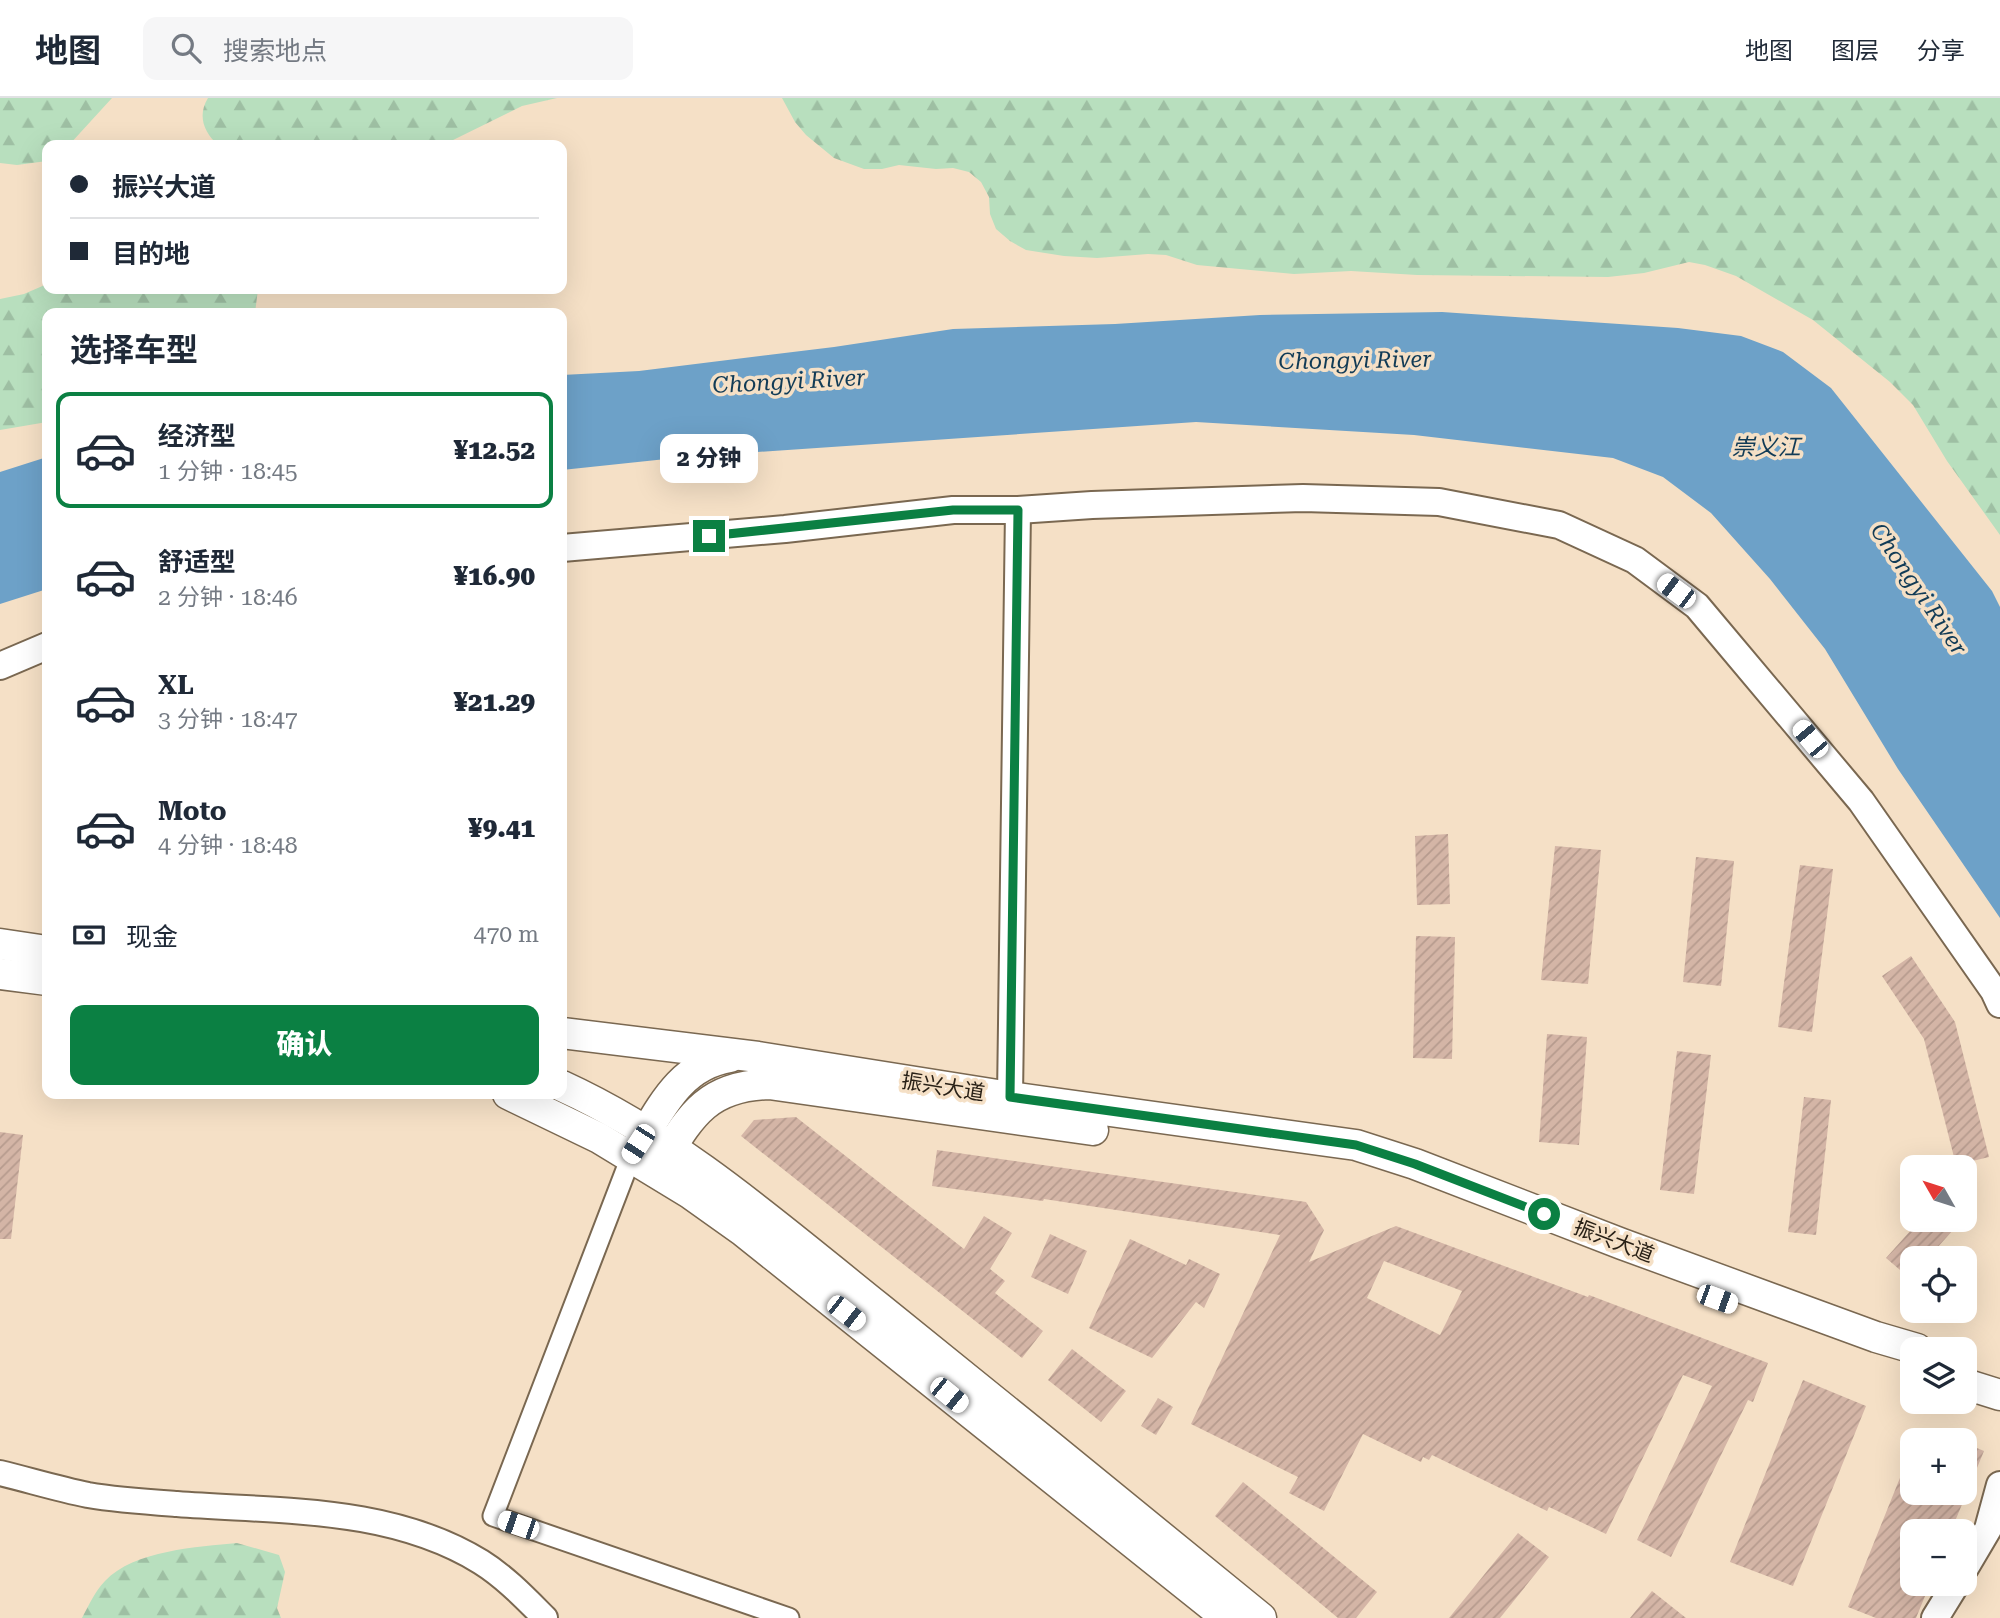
<!DOCTYPE html>
<html lang="zh">
<head>
<meta charset="utf-8">
<style>
  :root { --surface:#fff; --page:#f6f6f7; --text:#1f2937; --muted:#747a83; --line:#e0e1e3; --accent:#0b8043 }
  body { margin:0; font-family:"Roboto Serif","Noto Sans SC",serif; background:var(--page); color:var(--text); height:100vh; display:flex; flex-direction:column; font-size:26px; white-space:nowrap }
  * { box-sizing:border-box; margin:0 }
  p { font-size:23px; color:var(--muted) }
  .icon { flex:none; width:38px; height:38px; fill:none; stroke:currentColor; stroke-width:2; stroke-linecap:round; stroke-linejoin:round }
  .map { position:relative; flex:1; overflow:hidden }
  .panel { position:absolute; left:42px; top:210px; width:525px; height:791px; display:flex; flex-direction:column; background:var(--surface); border-radius:14px; box-shadow:0 7px 28px #0002 }
  .panel>* { flex:none }
  .guide { position:absolute; left:42px; top:42px; width:525px; height:154px; border-radius:14px; box-shadow:0 7px 28px #0002; display:grid; align-content:center; height:154px; padding:0 28px; background:var(--surface) }
  .needle { width:46px; rotate:309deg }
  .tools { position:absolute; left:1900px; top:1057px; display:grid; gap:14px }
  .tools a { display:grid; place-items:center; width:77px; height:77px; border-radius:14px; background:var(--surface); box-shadow:0 7px 28px #0002; font-size:35px }
  .end { position:absolute; width:32px; height:32px; margin:-16px; border:9px solid #0b8043; background:#fff; box-shadow:0 0 0 4px #fff }
  .from { border-radius:50% }
  .bubble { position:absolute; height:49px; border-radius:14px; background:var(--surface); box-shadow:0 7px 28px #0002; font-size:23px; font-weight:800; line-height:49px; text-align:center }
  .car { position:absolute; width:21px; height:42px; margin:-21px -10px; border-radius:9px; box-shadow:0 0 5px 2px #0007; background:linear-gradient(#fff 24%,#345 0 40%,#fff 0 76%,#345 0 86%,#fff 0) }
  .guide b { display:flex; align-items:center; gap:24px; height:66px; font-size:26px }
  .guide b+b { border-top:2px solid var(--line) }
  .guide i { width:18px; height:18px; background:var(--text) }
  ul { padding:0; list-style:none }
  li { display:flex; align-items:center; gap:21px; height:116px; margin:0 14px 10px; padding:0 14px; border:4px solid transparent; border-radius:14px }
  li div { flex:1 }
  li b { display:block; font-size:26px }
  li em { font-style:normal; font-weight:800 }
  li.selected { border-color:var(--accent) }
  li>.icon { width:63px; height:63px; stroke-width:1.5 }
  h2 { padding:0 28px; font-size:32px; line-height:84px }
  .pay { display:flex; align-items:center; gap:18px; height:77px; padding:0 28px; font-size:26px }
  .pay p { margin-inline-start:auto }
  .cta { display:flex; gap:14px; margin-top:auto; padding:14px 28px }
  .cta a { flex:1; height:80px; border-radius:14px; background:var(--accent); color:#fff; font-size:28px; font-weight:800; line-height:80px; text-align:center }
  header { display:flex; align-items:center; gap:42px; box-sizing:border-box; height:98px; padding:0 35px; background:var(--surface); border-bottom:2px solid var(--line) }
  header strong { font-size:33px }
  nav { display:flex; gap:38px; margin-inline-start:auto; font-size:24px }
  .search { width:490px; height:63px; background:var(--page); display:flex; align-items:center; gap:18px; box-sizing:border-box; padding:0 24px; border-radius:14px; color:var(--muted); font-size:26px }
  .map>svg:first-child { display:block }
</style>
</head>
<body>
<header>
<strong>地图</strong>
<div class="search"><svg class="icon" aria-label="search" viewBox="0 0 24 24"><circle cx="10" cy="10" r="6"/><path d="M15 15l6 6"/></svg>搜索地点</div>
<nav><a>地图</a><a>图层</a><a>分享</a></nav>
</header>
<div class="map">
<svg width="2000" height="1520" viewBox="0 0 2000 1520">
  <defs>
    <pattern id="forest-firs" width="22" height="20" patternUnits="userSpaceOnUse" patternTransform="scale(1.75)"><rect width="22" height="20" fill="#b8dfbe"/><path d="M5 1l3.5 6h-7zM16 11l3.5 6h-7z" fill="#9ebfa3"/></pattern>
    <pattern id="building-hatch" width="6" height="6" patternUnits="userSpaceOnUse" patternTransform="scale(1.75)"><rect width="6" height="6" fill="#d4b5a6"/><path d="M-1 1l2-2M0 6l6-6M5 7l2-2" fill="none" stroke="#b69b8e"/></pattern>
  </defs>
  <rect width="100%" height="100%" fill="#f5e0c6"/>
  <g fill="url(#forest-firs)">
    <polygon points="0,0 112,0 69,47 47,47 47,63 17,67 0,65"/>
    <path d="M 208,0 L 557,0 L 522,8 L 447,45 L 434,47 L 218,47 C 204,34 197,18 208,0 Z"/>
    <polygon points="782,0 2000,0 2000,437 1947,363 1913,307 1890,284 1813,222 1736,178 1705,167 1689,164 1644,175 1608,179 1417,177 1351,173 1294,176 1197,167 1166,157 1148,156 1097,160 1064,158 1026,152 1010,143 996,131 990,116 989,99 981,84 969,74 953,70 936,71 899,67 882,71 864,71 834,60 806,37 795,24"/>
    <polygon points="47,186 47,191 258,191 255,215 47,215 47,324 0,332 0,201 24,196"/>
    <path d="M 237,1445 L 279,1457 L 285,1474 L 277,1510 L 281,1520 L 82,1520 C 89,1507 95,1493 105,1483 C 134,1452 198,1449 237,1445 Z"/>
  </g>
  <g fill="#6da1c8">
    <polygon points="1442,214 1678,230 1741,238 1783,254 1831,290 1992,493 2000,509 2000,820 1898,671 1825,551 1770,481 1711,415 1663,379 1613,360 1414,337 1196,324 685,359 562,372 562,277 639,273 834,249 953,231 1115,226 1260,217"/>
    <polygon points="47,359 47,491 0,506 0,374"/>
  </g>
  <g fill="url(#building-hatch)" fill-rule="evenodd">
    <polygon points="1448,736 1450,806 1417,807 1415,738"/>
    <polygon points="1555,748 1601,752 1588,886 1541,882"/>
    <polygon points="1696,759 1734,763 1721,888 1683,884"/>
    <polygon points="1800,767 1833,771 1812,934 1778,929"/>
    <polygon points="1416,838 1455,839 1452,961 1413,960"/>
    <polygon points="1911,858 1955,924 1989,1059 1956,1067 1924,941 1882,878"/>
    <polygon points="1547,936 1587,939 1579,1047 1539,1044"/>
    <polygon points="1677,953 1711,957 1694,1096 1660,1092"/>
    <polygon points="1804,999 1831,1002 1816,1137 1788,1134"/>
    <polygon points="796,1019 964,1151 984,1118 1012,1135 990,1171 1005,1183 995,1195 1043,1233 1022,1260 741,1038 754,1022"/>
    <polygon points="0,1034 23,1037 11,1141 0,1141"/>
    <path d="M 937,1052 L 1306,1104 L 1324,1132 L 1309,1164 L 1396,1128 L 1588,1199 L 1589,1197 L 1768,1265 L 1753,1304 L 1748,1302 L 1671,1459 L 1637,1442 L 1712,1288 L 1683,1277 L 1606,1436 L 1549,1409 L 1547,1413 L 1432,1357 L 1429,1362 L 1423,1359 L 1421,1364 L 1363,1336 L 1324,1413 L 1289,1395 L 1298,1379 L 1191,1326 L 1280,1137 L 1044,1101 L 1043,1103 L 932,1088 ZM 1384,1163 L 1462,1193 L 1440,1237 L 1367,1200 Z"/>
    <polygon points="1920,1122 1962,1122 1928,1160 1913,1160 1913,1183 1886,1160"/>
    <polygon points="1050,1136 1087,1153 1068,1196 1031,1179"/>
    <polygon points="1130,1141 1186,1167 1189,1161 1220,1176 1204,1210 1196,1204 1152,1260 1089,1230"/>
    <polygon points="1072,1251 1126,1293 1101,1324 1048,1282"/>
    <polygon points="1803,1282 1866,1308 1793,1488 1730,1464"/>
    <polygon points="1158,1300 1173,1309 1156,1337 1141,1328"/>
    <polygon points="1965,1345 1984,1353 1951,1433 1913,1433 1913,1486 1930,1486 1916,1520 1876,1520 1848,1509 1912,1350 1913,1395 1965,1395"/>
    <polygon points="1243,1384 1377,1494 1356,1520 1338,1520 1215,1418"/>
    <polygon points="1518,1435 1549,1459 1500,1520 1449,1520"/>
    <polygon points="1652,1493 1686,1520 1630,1520"/>
  </g>
  <g fill="none" stroke-linecap="round" stroke-linejoin="round">
    <g stroke="#7a6851" stroke-width="23">
      <polyline id="minor" points="631,1059 493,1418 789,1520"/>
    </g>
    <g stroke="#7a6851" stroke-width="28">
      <g id="tertiary">
        <polyline points="1008,1016 1010,999 1018,412"/>
        <path d="M 0,1375 C 29,1382 58,1391 88,1397 C 117,1402 148,1404 177,1406 C 280,1414 390,1408 481,1464 C 505,1479 525,1500 545,1520"/>
      </g>
    </g>
    <g stroke="#7a6851" stroke-width="30">
      <g id="secondary">
        <polyline points="562,450 785,431 953,412 1018,412 1092,407 1303,400 1439,404 1559,427 1635,462 1697,508 1861,703 1994,893 2000,906"/>
        <polyline points="0,568 47,548"/>
        <polyline points="1965,1470 1988,1431 2000,1387"/>
        <polyline points="1935,1520 1956,1486"/>
      </g>
    </g>
    <g stroke="#7a6851" stroke-width="33">
      <g id="primary">
        <polyline points="0,846 47,853"/>
        <polyline points="0,876 47,882"/>
        <polyline points="562,935 758,959 1010,999 1356,1047 1415,1066 1622,1146 1876,1239 1917,1251"/>
        <path d="M 562,988 C 680,1042 778,1129 878,1209 C 1006,1312 1134,1416 1261,1520"/>
        <polyline points="508,996 599,1040 691,1096 743,1133 1227,1520"/>
        <path d="M 637,1049 C 661,1010 680,967 730,959"/>
        <path d="M 656,1074 C 688,1023 702,988 769,986 L 1093,1032"/>
        <polyline points="1965,1286 2000,1297"/>
      </g>
    </g>
    <use href="#minor" stroke="#fff" stroke-width="19"/>
    <use href="#tertiary" stroke="#fff" stroke-width="24"/>
    <use href="#secondary" stroke="#fff" stroke-width="26"/>
    <use href="#primary" stroke="#fff" stroke-width="30"/>
  </g>
  <g fill="none" stroke-linecap="round" stroke-linejoin="round">
    <polyline stroke="#0b8043" stroke-width="9" points="709,438 953,412 1018,412 1010,999 1356,1047 1415,1066 1544,1116"/>
  </g>
  <g text-anchor="middle" stroke-width="7" stroke-linejoin="round" paint-order="stroke">
    <g font-size="21" fill="#292117" stroke="#f5e0c6">
      <text transform="translate(943 989) rotate(9)" y="7">振兴大道</text>
      <text transform="translate(1614 1143) rotate(21)" y="7">振兴大道</text>
    </g>
    <g font-size="23" font-style="italic" fill="#113b56" stroke="#f5e0c6">
      <text transform="translate(1355 262) rotate(-1)" y="8">Chongyi River</text>
      <text transform="translate(789 283) rotate(-3)" y="8">Chongyi River</text>
      <text x="1766" y="357">崇义江</text>
      <text transform="translate(1919 491) rotate(56)" y="8">Chongyi River</text>
    </g>
  </g>
</svg>
<div class="tools">
<a><svg class="needle" viewBox="-14 -14 28 28"><path d="M0-13l5 13h-10z" fill="#e53935"/><path d="M0 13l5-13h-10z" fill="#747a83"/></svg></a>
<a><svg class="icon" aria-label="locate" viewBox="0 0 24 24"><circle cx="12" cy="12" r="6"/><path d="M12 2v4M12 18v4M2 12h4M18 12h4"/></svg></a>
<a><svg class="icon" aria-label="layers" viewBox="0 0 24 24"><path d="M12 4l9 5-9 5-9-5zM3 14l9 5 9-5"/></svg></a>
<a>+</a>
<a>−</a>
</div>
<i class="end from" style="left:1544px;top:1116px"></i>
<i class="end" style="left:709px;top:438px"></i>
<div class="bubble" style="left:660px;top:336px;width:98px">2 分钟</div>
<i class="car" style="left:1676px;top:493px;rotate:307deg"></i>
<i class="car" style="left:1810px;top:641px;rotate:320deg"></i>
<i class="car" style="left:638px;top:1046px;rotate:213deg"></i>
<i class="car" style="left:1717px;top:1201px;rotate:110deg"></i>
<i class="car" style="left:846px;top:1215px;rotate:128deg"></i>
<i class="car" style="left:949px;top:1297px;rotate:129deg"></i>
<i class="car" style="left:518px;top:1427px;rotate:289deg"></i>
<div class="guide">
<b><i class="from"></i>振兴大道</b>
<b><i></i>目的地</b>
</div>
<section class="panel">
<h2>选择车型</h2>
<ul>
<li class="selected"><svg class="icon" aria-label="car" viewBox="0 0 24 24"><path d="M5 17H2v-5l4-1 3-4h7l3 4 3 1v5h-3M9 17h6M6 11h13"/><circle cx="7" cy="17" r="2"/><circle cx="17" cy="17" r="2"/></svg><div><b>经济型</b><p>1 分钟 · 18:45</p></div><em>¥12.52</em></li>
<li><svg class="icon" aria-label="car" viewBox="0 0 24 24"><path d="M5 17H2v-5l4-1 3-4h7l3 4 3 1v5h-3M9 17h6M6 11h13"/><circle cx="7" cy="17" r="2"/><circle cx="17" cy="17" r="2"/></svg><div><b>舒适型</b><p>2 分钟 · 18:46</p></div><em>¥16.90</em></li>
<li><svg class="icon" aria-label="car" viewBox="0 0 24 24"><path d="M5 17H2v-5l4-1 3-4h7l3 4 3 1v5h-3M9 17h6M6 11h13"/><circle cx="7" cy="17" r="2"/><circle cx="17" cy="17" r="2"/></svg><div><b>XL</b><p>3 分钟 · 18:47</p></div><em>¥21.29</em></li>
<li><svg class="icon" aria-label="car" viewBox="0 0 24 24"><path d="M5 17H2v-5l4-1 3-4h7l3 4 3 1v5h-3M9 17h6M6 11h13"/><circle cx="7" cy="17" r="2"/><circle cx="17" cy="17" r="2"/></svg><div><b>Moto</b><p>4 分钟 · 18:48</p></div><em>¥9.41</em></li>
</ul>
<div class="pay"><svg class="icon" aria-label="cash" viewBox="0 0 24 24"><path d="M3 7h18v10H3z"/><circle cx="12" cy="12" r="2"/></svg>现金<p>470 m</p></div>
<div class="cta"><a>确认</a></div>
</section>
</div>
</body>
</html>
